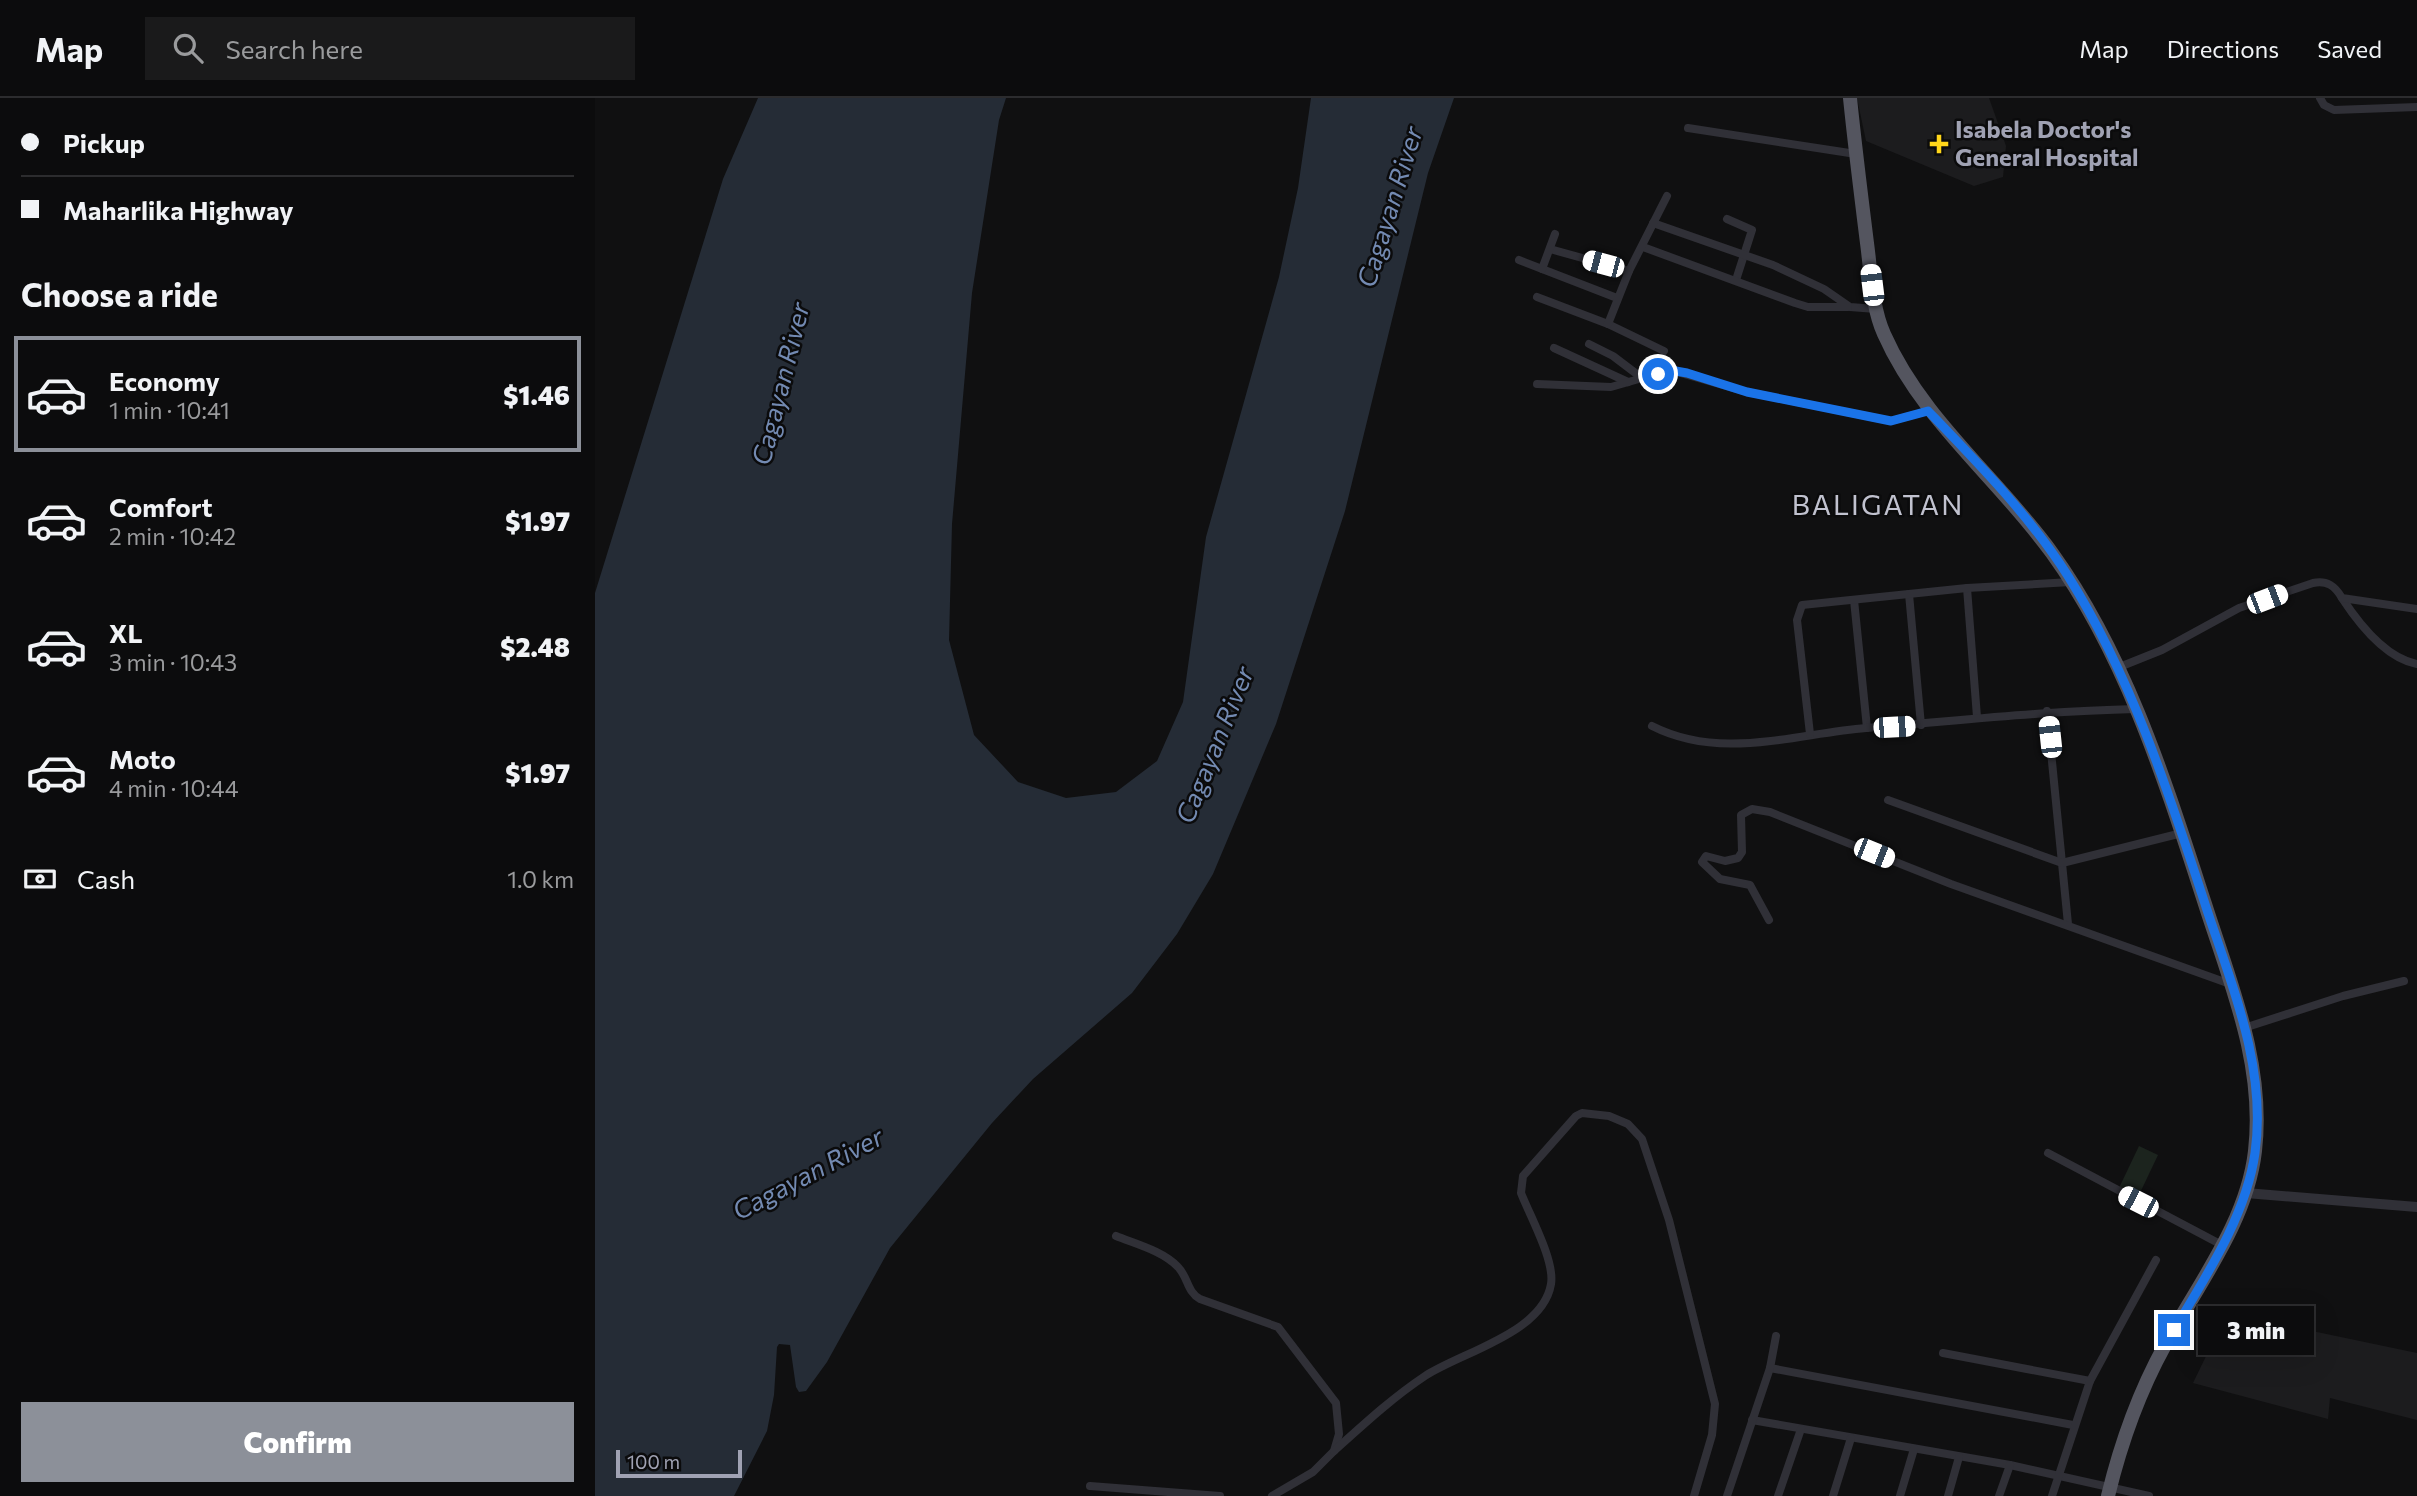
<!DOCTYPE html>
<html lang="en">
<head>
<meta charset="utf-8">
<style>
  :root { --surface:#0c0c0d; --page:#1a1a1b; --text:#f1f3f6; --muted:#9a9b9d; --line:#2c2c2e; --accent:#8c9099 }
  body { margin:0; font-family:Commissioner,sans-serif; background:var(--page); color:var(--text); height:100vh; display:flex; flex-direction:column; font-size:26px; white-space:nowrap }
  * { box-sizing:border-box; margin:0 }
  p { font-size:23px; color:var(--muted) }
  .icon { flex:none; width:38px; height:38px; fill:none; stroke:currentColor; stroke-width:2; stroke-linecap:round; stroke-linejoin:round }
  .map { position:relative; flex:1; overflow:hidden }
  .panel { display:flex; flex-direction:column; background:var(--surface); width:595px }
  .panel>* { flex:none }
  .banner { display:grid; align-content:center; height:154px; padding:0 21px; background:var(--surface) }
  .scale { position:absolute; left:21px; bottom:18px; width:126px; box-sizing:border-box; padding-left:7px; border:4px solid #a0a2b3; border-top:0; font-size:19px; line-height:24px; white-space:nowrap; color:#a0a2b3; -webkit-text-stroke:5px #0b0b0c; paint-order:stroke }
  .end { position:absolute; width:32px; height:32px; margin:-16px; border:9px solid #1a73e8; background:#fff; box-shadow:0 0 0 4px #fff }
  .from { border-radius:50% }
  .bubble { position:absolute; height:49px; border-radius:0px; background:var(--surface); box-shadow:0 7px 28px #0002,0 0 0 2px var(--line); font-size:23px; font-weight:800; line-height:49px; text-align:center }
  .car { position:absolute; width:21px; height:42px; margin:-21px -10px; border-radius:9px; box-shadow:0 0 5px 2px #0007; background:linear-gradient(#fff 24%,#345 0 40%,#fff 0 76%,#345 0 86%,#fff 0) }
  .banner b { display:flex; align-items:center; gap:24px; height:66px; font-size:26px }
  .banner b+b { border-top:2px solid var(--line) }
  .banner i { width:18px; height:18px; background:var(--text) }
  ul { padding:0; list-style:none }
  li { display:flex; align-items:center; gap:21px; height:116px; margin:0 14px 10px; padding:0 7px; border:4px solid transparent; border-radius:0px }
  li div { flex:1 }
  li b { display:block; font-size:26px }
  li em { font-style:normal; font-weight:800 }
  li.active { border-color:var(--accent) }
  li>.icon { width:63px; height:63px; stroke-width:1.5 }
  h2 { padding:0 21px; font-size:32px; line-height:84px }
  .pay { display:flex; align-items:center; gap:18px; height:77px; padding:0 21px; font-size:26px }
  .pay p { margin-inline-start:auto }
  .action { display:flex; gap:14px; margin-top:auto; padding:14px 21px }
  .action a { flex:1; height:80px; border-radius:0px; background:var(--accent); color:#fff; font-size:28px; font-weight:800; line-height:80px; text-align:center }
  header { display:flex; align-items:center; gap:42px; box-sizing:border-box; height:98px; padding:0 35px; background:var(--surface); border-bottom:2px solid var(--line) }
  header strong { font-size:33px }
  nav { display:flex; gap:38px; margin-inline-start:auto; font-size:24px }
  .search { width:490px; height:63px; background:var(--page); display:flex; align-items:center; gap:18px; box-sizing:border-box; padding:0 24px; border-radius:0px; color:var(--muted); font-size:26px }
  main { display:flex; flex:1; min-height:0 }
  .map>svg:first-child { display:block }
</style>
</head>
<body>
<header>
<strong>Map</strong>
<div class="search"><svg class="icon" aria-label="search" viewBox="0 0 24 24"><circle cx="10" cy="10" r="6"/><path d="M15 15l6 6"/></svg>Search here</div>
<nav><a>Map</a><a>Directions</a><a>Saved</a></nav>
</header>
<main>
<section class="panel">
<div class="banner">
<b><i class="from"></i>Pickup</b>
<b><i></i>Maharlika Highway</b>
</div>
<h2>Choose a ride</h2>
<ul>
<li class="active"><svg class="icon" aria-label="car" viewBox="0 0 24 24"><path d="M5 17H2v-5l4-1 3-4h7l3 4 3 1v5h-3M9 17h6M6 11h13"/><circle cx="7" cy="17" r="2"/><circle cx="17" cy="17" r="2"/></svg><div><b>Economy</b><p>1 min · 10:41</p></div><em>$1.46</em></li>
<li><svg class="icon" aria-label="car" viewBox="0 0 24 24"><path d="M5 17H2v-5l4-1 3-4h7l3 4 3 1v5h-3M9 17h6M6 11h13"/><circle cx="7" cy="17" r="2"/><circle cx="17" cy="17" r="2"/></svg><div><b>Comfort</b><p>2 min · 10:42</p></div><em>$1.97</em></li>
<li><svg class="icon" aria-label="car" viewBox="0 0 24 24"><path d="M5 17H2v-5l4-1 3-4h7l3 4 3 1v5h-3M9 17h6M6 11h13"/><circle cx="7" cy="17" r="2"/><circle cx="17" cy="17" r="2"/></svg><div><b>XL</b><p>3 min · 10:43</p></div><em>$2.48</em></li>
<li><svg class="icon" aria-label="car" viewBox="0 0 24 24"><path d="M5 17H2v-5l4-1 3-4h7l3 4 3 1v5h-3M9 17h6M6 11h13"/><circle cx="7" cy="17" r="2"/><circle cx="17" cy="17" r="2"/></svg><div><b>Moto</b><p>4 min · 10:44</p></div><em>$1.97</em></li>
</ul>
<div class="pay"><svg class="icon" aria-label="cash" viewBox="0 0 24 24"><path d="M3 7h18v10H3z"/><circle cx="12" cy="12" r="2"/></svg>Cash<p>1.0 km</p></div>
<div class="action"><a>Confirm</a></div>
</section>
<div class="map">
<svg width="1822" height="1398" viewBox="0 0 1822 1398">
  <rect width="100%" height="100%" fill="#101011"/>
  <g fill="#1c1c1e">
    <polygon points="1262,0 1394,0 1411,48 1408,79 1379,88 1271,43"/>
    <polygon points="1632,1215 1822,1255 1822,1322 1735,1300 1733,1321 1598,1285"/>
  </g>
  <polygon fill="#1c241e" points="1544,1048 1563,1057 1543,1099 1524,1090"/>
  <polygon fill="#252c36" points="163,0 411,0 404,22 377,195 357,426 354,542 379,637 423,684 471,700 521,694 562,663 588,604 611,439 684,179 703,90 716,0 859,0 833,75 750,413 681,626 618,776 582,836 537,895 438,981 397,1025 295,1150 232,1264 211,1293 204,1294 201,1289 195,1247 184,1246 182,1249 179,1297 172,1333 139,1398 0,1398 0,495 128,81"/>
  <g fill="none" stroke-linecap="round" stroke-linejoin="round">
    <g stroke="#303037" stroke-width="8">
      <polyline points="1725,0 1729,7 1739,12 1822,9"/>
      <polyline points="1093,30 1261,56"/>
      <polyline points="1132,121 1157,132 1141,182"/>
      <polyline points="1058,125 1178,167 1229,191 1255,209 1281,211"/>
      <polyline points="1048,149 1200,205 1213,209 1253,209"/>
      <polyline points="955,151 1034,173"/>
      <polyline points="924,162 1022,200"/>
      <polyline points="947,171 960,136"/>
      <polyline points="942,199 1013,226 1069,253"/>
      <polyline points="1013,226 1034,173 1072,98"/>
      <polyline points="994,246 1018,258 1047,280"/>
      <polyline points="959,250 1033,284"/>
      <polyline points="942,286 1016,289 1075,272 1152,294 1296,323 1333,313"/>
      <polyline points="1372,490 1382,619"/>
      <polyline points="1314,496 1326,627"/>
      <path d="M 1747,500 C 1764,526 1790,560 1822,566"/>
      <polyline points="1259,502 1272,630"/>
      <path d="M 1522,570 L 1567,552 L 1644,510 L 1718,485 C 1732,482 1740,488 1747,500 L 1822,511"/>
      <polyline points="1452,613 1473,826"/>
      <path d="M 1057,628 C 1126,663 1199,636 1271,630 C 1361,623 1450,613 1541,611"/>
      <polyline points="1215,636 1202,522 1207,507 1372,490 1476,484"/>
      <polyline points="1293,702 1467,765 1587,735"/>
      <polyline points="1174,822 1155,787 1125,781 1107,764 1111,758 1130,763 1143,760 1147,754 1146,717 1157,711 1175,714 1356,786 1638,887"/>
      <polyline points="1649,930 1748,898 1809,883"/>
      <polyline points="1453,1055 1627,1147"/>
      <path d="M 521,1138 C 541,1146 568,1153 583,1169 C 593,1179 592,1194 605,1201 L 683,1229 L 741,1305 L 744,1336 L 739,1353 L 718,1374 L 677,1398"/>
      <polyline points="1348,1255 1495,1283"/>
      <polyline points="1175,1270 1478,1327"/>
      <polyline points="1157,1322 1415,1367 1554,1398"/>
      <path d="M 739,1353 C 769,1326 797,1300 830,1278 C 867,1254 948,1235 956,1186 C 960,1163 935,1118 926,1095 L 928,1078 L 981,1018 L 987,1015 L 1014,1018 L 1033,1026 L 1047,1041 L 1074,1122 L 1120,1306 L 1117,1337 L 1099,1398"/>
      <polyline points="495,1388 625,1398"/>
      <polyline points="1132,1398 1175,1270 1181,1238"/>
      <polyline points="1183,1398 1206,1331"/>
      <polyline points="1238,1398 1256,1340"/>
      <polyline points="1305,1398 1319,1351"/>
      <polyline points="1353,1398 1364,1359"/>
      <polyline points="1404,1398 1415,1367"/>
      <polyline points="1457,1398 1495,1283 1561,1162"/>
    </g>
    <polyline stroke="#303037" stroke-width="10" points="1651,1095 1822,1109"/>
    <path stroke="#54555f" stroke-width="14" d="M 1255,0 C 1260,49 1266,97 1272,145 C 1276,175 1277,209 1289,236 C 1327,322 1403,380 1457,455 C 1532,559 1571,686 1610,806 C 1636,887 1670,967 1660,1053 C 1652,1124 1603,1186 1570,1247 C 1543,1296 1526,1344 1513,1398"/>
  </g>
  <g fill="none" stroke-linecap="round" stroke-linejoin="round">
    <path stroke="#1a73e8" stroke-width="9" d="M 1063,276 L 1075,272 L 1092,275 L 1152,294 L 1296,323 L 1333,313 C 1383,365 1434,417 1473,478 C 1537,580 1574,695 1611,809 C 1637,888 1672,970 1660,1055 C 1651,1118 1611,1178 1579,1232"/>
  </g>
  <path fill="#ffd61a" stroke="#0b0b0c" stroke-width="2.5" d="M1340.5 35.5h7v7h7v7h-7v7h-7v-7h-7v-7h7z"/>
  <g text-anchor="middle" stroke-width="5" stroke-linejoin="round" paint-order="stroke">
    <g font-size="24" font-weight="bold" fill="#a0a2b3" stroke="#0b0b0c" text-anchor="start">
      <text x="1360" y="40">Isabela Doctor's<tspan x="1360" dy="28">General Hospital</tspan></text>
    </g>
    <g font-size="26" font-style="italic" fill="#738ab2" stroke="#0b0b0c">
      <text transform="translate(795 109) rotate(-73)" y="9">Cagayan River</text>
      <text transform="translate(186 286) rotate(-76)" y="9">Cagayan River</text>
      <text transform="translate(620 647) rotate(-68)" y="9">Cagayan River</text>
      <text transform="translate(213 1076) rotate(-28)" y="9">Cagayan River</text>
    </g>
    <g font-size="28" letter-spacing="2" fill="#c1c2cf" stroke="#0b0b0c">
      <text x="1283" y="417">BALIGATAN</text>
    </g>
  </g>
</svg>
<div class="scale">100 m</div>
<i class="end from" style="left:1063px;top:276px"></i>
<i class="end" style="left:1579px;top:1232px"></i>
<div class="bubble" style="left:1603px;top:1208px;width:116px">3 min</div>
<i class="car" style="left:1008px;top:166px;rotate:285deg"></i>
<i class="car" style="left:1277px;top:187px;rotate:353deg"></i>
<i class="car" style="left:1672px;top:501px;rotate:69deg"></i>
<i class="car" style="left:1299px;top:629px;rotate:87deg"></i>
<i class="car" style="left:1455px;top:639px;rotate:354deg"></i>
<i class="car" style="left:1279px;top:755px;rotate:112deg"></i>
<i class="car" style="left:1543px;top:1104px;rotate:297deg"></i>
</div>
</main>
</body>
</html>
